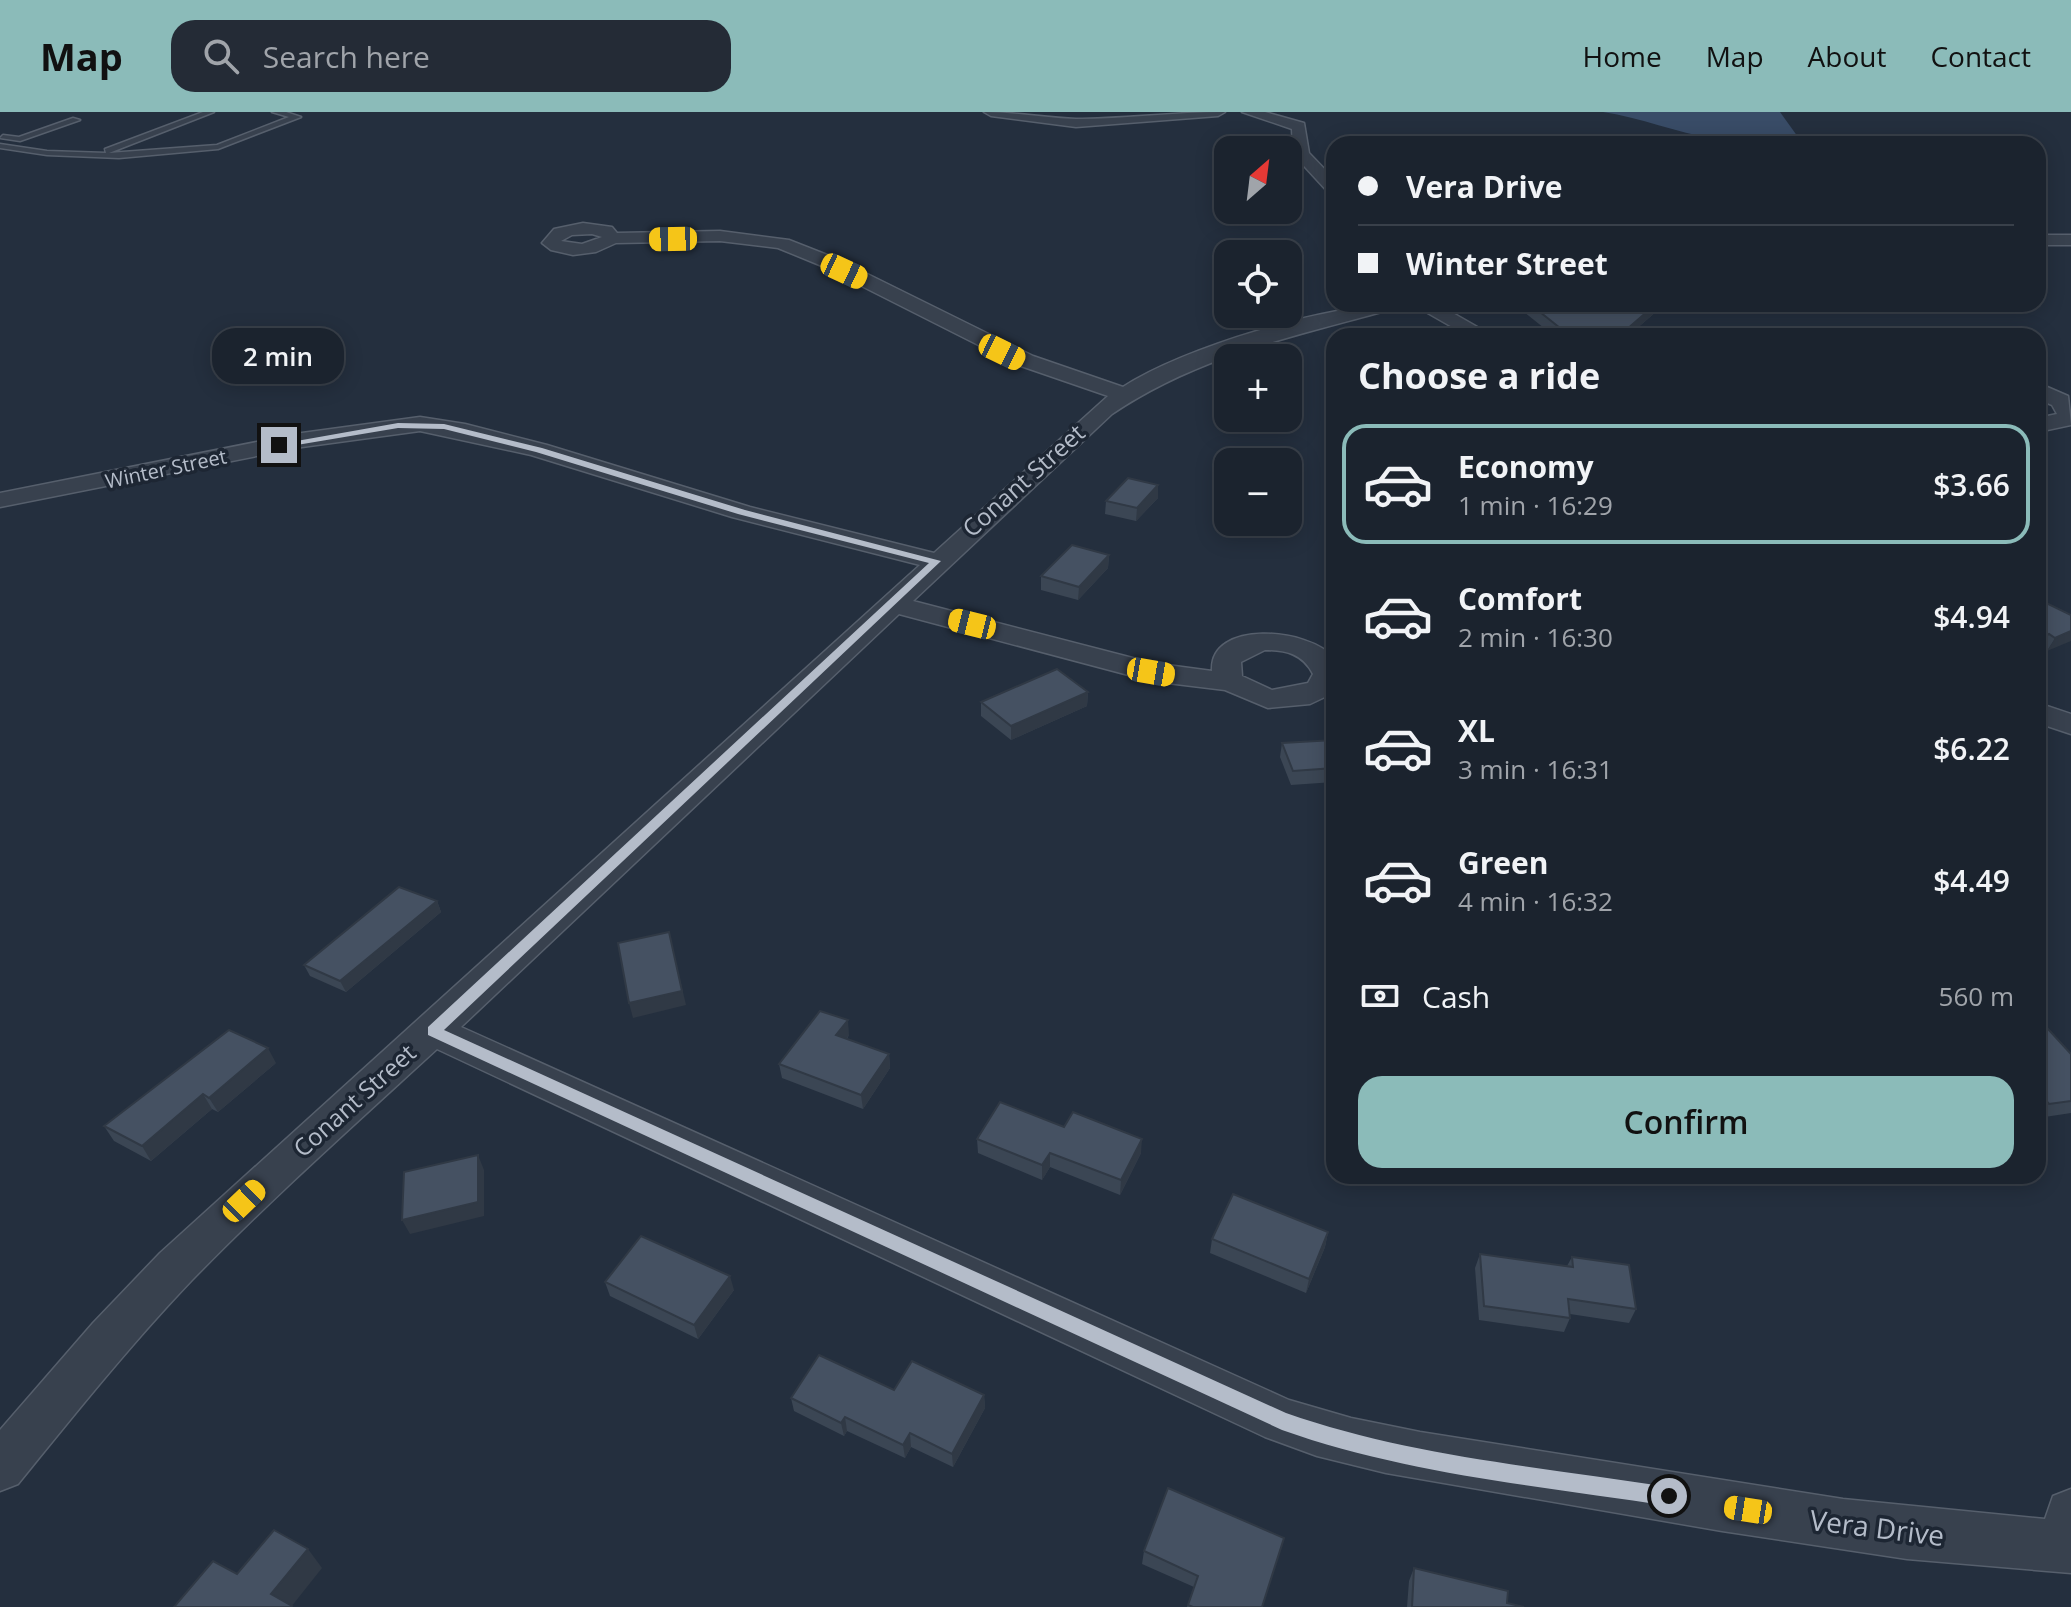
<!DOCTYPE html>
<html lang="en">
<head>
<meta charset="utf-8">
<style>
  :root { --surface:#1b232e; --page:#242b36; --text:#f1f3f6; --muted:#a0a4aa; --line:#39404a; --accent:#8bbbb9 }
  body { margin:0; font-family:"Open Sans",sans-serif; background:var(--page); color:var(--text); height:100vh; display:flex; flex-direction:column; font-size:30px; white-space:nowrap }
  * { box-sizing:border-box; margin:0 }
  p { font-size:26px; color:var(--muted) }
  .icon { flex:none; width:44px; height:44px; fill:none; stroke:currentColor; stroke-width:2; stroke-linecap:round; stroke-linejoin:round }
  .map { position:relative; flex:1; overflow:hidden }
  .panel { position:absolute; left:1326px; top:216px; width:720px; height:856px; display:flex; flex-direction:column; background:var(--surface); border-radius:24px; box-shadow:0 4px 20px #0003,0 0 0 2px var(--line) }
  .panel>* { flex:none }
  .top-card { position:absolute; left:1326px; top:24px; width:720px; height:176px; border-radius:24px; box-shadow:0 4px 20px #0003,0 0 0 2px var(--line); display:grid; align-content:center; height:176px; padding:0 32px; background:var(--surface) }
  .needle { width:52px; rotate:28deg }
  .controls { position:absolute; left:1214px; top:24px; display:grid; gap:16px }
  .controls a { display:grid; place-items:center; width:88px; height:88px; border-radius:16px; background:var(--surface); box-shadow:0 4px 20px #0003,0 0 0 2px var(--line); font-size:40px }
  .end { position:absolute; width:36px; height:36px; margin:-18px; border:10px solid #b4bcc9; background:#111; box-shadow:0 0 0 4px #111 }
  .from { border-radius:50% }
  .bubble { position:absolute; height:56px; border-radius:24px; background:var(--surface); box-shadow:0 4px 20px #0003,0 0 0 2px var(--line); font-size:26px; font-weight:600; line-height:56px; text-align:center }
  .car { position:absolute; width:24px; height:48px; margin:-24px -12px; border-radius:10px; box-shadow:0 0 6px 2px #0007; background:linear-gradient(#f5c518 24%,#345 0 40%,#f5c518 0 76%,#345 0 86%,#f5c518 0) }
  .top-card b { display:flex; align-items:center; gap:28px; height:76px; font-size:30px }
  .top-card b+b { border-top:2px solid var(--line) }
  .top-card i { width:20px; height:20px; background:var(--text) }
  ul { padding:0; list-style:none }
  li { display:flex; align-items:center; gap:24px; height:120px; margin:0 16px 12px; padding:0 16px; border:4px solid transparent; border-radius:24px }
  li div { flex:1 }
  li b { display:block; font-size:30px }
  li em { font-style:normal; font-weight:600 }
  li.on { border-color:var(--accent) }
  li>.icon { width:72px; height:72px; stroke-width:1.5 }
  h2 { padding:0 32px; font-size:36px; line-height:96px }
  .pay { display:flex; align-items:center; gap:20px; height:88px; padding:0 32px; font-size:30px }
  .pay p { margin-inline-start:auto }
  .cta { display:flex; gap:16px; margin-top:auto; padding:16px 32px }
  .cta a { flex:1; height:92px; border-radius:24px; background:var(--accent); color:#111; font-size:32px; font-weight:600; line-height:92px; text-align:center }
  header { display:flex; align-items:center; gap:48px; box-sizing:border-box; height:112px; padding:0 40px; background:var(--accent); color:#111 }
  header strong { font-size:38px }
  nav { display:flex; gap:44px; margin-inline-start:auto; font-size:28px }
  .search { width:560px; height:72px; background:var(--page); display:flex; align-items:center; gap:20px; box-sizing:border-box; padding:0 28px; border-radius:24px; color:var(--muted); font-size:30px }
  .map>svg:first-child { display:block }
</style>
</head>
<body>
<header>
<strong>Map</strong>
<div class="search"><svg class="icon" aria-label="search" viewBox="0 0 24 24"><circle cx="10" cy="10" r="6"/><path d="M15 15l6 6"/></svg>Search here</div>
<nav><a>Home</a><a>Map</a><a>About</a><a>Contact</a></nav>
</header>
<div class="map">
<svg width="2071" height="1495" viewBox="0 0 2071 1495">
  <rect width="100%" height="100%" fill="#242f3e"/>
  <path fill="#394c67" d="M 1603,0 L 1780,0 L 1803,32 C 1773,32 1743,32 1714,27 C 1676,20 1641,6 1603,0 Z"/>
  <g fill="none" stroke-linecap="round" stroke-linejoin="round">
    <g stroke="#565f6c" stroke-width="3">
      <g id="lane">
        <polygon points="203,0 214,0 109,41 217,33 289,5 272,0 286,0 301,5 218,37 119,46 47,43 0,36 0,32 47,39 106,41 105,37"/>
        <polygon points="73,6 80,8 20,29 0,26 3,23 19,25"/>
      </g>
    </g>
    <g stroke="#565f6c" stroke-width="3">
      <g id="street">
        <path d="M 984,0 C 1015,0 1045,6 1076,7 C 1124,7 1176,0 1225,0 L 1218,4 L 1076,15 L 991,4 Z"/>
        <polygon points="1242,0 1265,0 1304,11 1309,41 1334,67 1334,81 1328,80 1293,42 1292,17"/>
        <path d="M 583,111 L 612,115 L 617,121 L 720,119 L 789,128 L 835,146 L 1033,244 L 1123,275 C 1182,236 1329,192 1399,192 L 1396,196 C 1296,224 1199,243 1112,302 L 913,489 L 1152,551 L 1212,559 C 1209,507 1309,516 1334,546 L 1334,577 L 1329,583 L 1310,592 L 1268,596 L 1225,578 L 1151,569 L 899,502 L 461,915 L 1289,1288 L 1351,1306 L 1420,1320 L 1843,1387 L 2045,1407 L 2053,1384 L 2071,1377 L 2071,1461 L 1907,1447 L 1722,1419 L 1386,1361 L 1317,1344 L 1265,1325 L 437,937 C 354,1013 270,1088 192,1168 C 130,1233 74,1303 18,1372 L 0,1379 L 0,1318 L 93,1211 L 160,1141 L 920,453 L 732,405 L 531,343 L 420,319 L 302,335 L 0,395 L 0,381 L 302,321 L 420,305 L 465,312 L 547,333 L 750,395 L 934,441 L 1108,284 L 1018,253 L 822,154 L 778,136 L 720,129 L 616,131 L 596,140 L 573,143 L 551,138 L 542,131 L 554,117 ZM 592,122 L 602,125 L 582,132 L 561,129 L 572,123 ZM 1265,538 C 1286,538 1303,542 1313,562 L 1308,571 L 1272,578 L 1242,564 L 1241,550 Z"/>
        <rect x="2038" y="123" width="33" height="10"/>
        <polygon points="1412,192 1437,192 1493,224 1468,224"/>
        <polygon points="2038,271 2068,284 2071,313 2038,320 2038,306 2057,302 2052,293 2038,287"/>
        <polygon points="2038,591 2071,602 2071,622 2038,611"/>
      </g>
    </g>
    <use href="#lane" fill="#38414e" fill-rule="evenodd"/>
    <use href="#street" fill="#38414e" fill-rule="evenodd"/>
  </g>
  <g fill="#3b4654">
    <polygon points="1520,192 1665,192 1628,224 1554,224 1519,196"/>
    <polygon points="1158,373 1158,386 1136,409 1105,402 1106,389"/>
    <polygon points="1109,443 1108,456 1078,488 1041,478 1041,464"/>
    <polygon points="2038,487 2071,503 2047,539 2041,536"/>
    <polygon points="1088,580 1087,594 1011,628 981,604 981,590"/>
    <polygon points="1334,628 1334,670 1291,673 1280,645 1282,631"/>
    <polygon points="437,789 441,800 346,880 310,864 304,853"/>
    <polygon points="2038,906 2071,942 2071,1001 2038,1006"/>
    <polygon points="849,923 847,927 889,942 890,956 863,997 782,966 779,952"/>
    <polygon points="276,951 218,1000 212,997 151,1049 114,1029 104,1014"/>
    <polygon points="1064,1015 1141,1041 1120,1083 1050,1055 1042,1068 978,1041 977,1027"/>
    <polygon points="1328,1120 1325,1135 1306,1181 1210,1141 1212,1127"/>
    <polygon points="1480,1142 1567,1154 1572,1145 1636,1197 1629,1211 1570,1202 1570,1206 1564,1220 1479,1208 1475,1156"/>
    <polygon points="605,1170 734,1178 698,1227 610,1184"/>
    <polygon points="894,1278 984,1283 985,1296 953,1355 911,1335 905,1346 847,1319 844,1324 794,1299 791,1286"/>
    <polygon points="1144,1439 1280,1439 1262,1495 1187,1495 1194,1475 1142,1452"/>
    <polygon points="1414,1456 1507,1491 1524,1495 1407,1495 1409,1469"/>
  </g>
  <g fill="#303945">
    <polygon points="1656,192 1665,192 1628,224 1619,224"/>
    <polygon points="1158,373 1158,386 1136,409 1137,396"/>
    <polygon points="1109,443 1108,456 1078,488 1079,475"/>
    <polygon points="2071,519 2071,529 2047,539 2055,526"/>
    <polygon points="2049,522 2041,536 2038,537 2038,527"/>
    <polygon points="1088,580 1087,594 1011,628 1011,614"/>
    <polygon points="437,789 441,800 346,880 340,869"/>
    <polygon points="669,820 686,893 633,906 629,891"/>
    <polygon points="848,908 849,923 838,937 836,923"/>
    <polygon points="268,936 276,951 218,1000 209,986"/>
    <polygon points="889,942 890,956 863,997 861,983"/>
    <polygon points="203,982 212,997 151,1049 142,1034"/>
    <polygon points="1142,1027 1141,1041 1120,1083 1121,1068"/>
    <polygon points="1050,1041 1050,1055 1042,1068 1042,1053"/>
    <polygon points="478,1043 484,1058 484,1104 410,1122 402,1108"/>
    <polygon points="1328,1120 1325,1135 1306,1181 1309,1167"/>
    <polygon points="730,1164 734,1178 698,1227 694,1213"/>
    <polygon points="984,1283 985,1296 953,1355 952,1342"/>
    <polygon points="845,1305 847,1319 844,1324 841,1311"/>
    <polygon points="910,1321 911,1335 905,1346 903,1333"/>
    <polygon points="308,1437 322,1456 291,1495 271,1482"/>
  </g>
  <g fill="#455162" stroke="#303945" stroke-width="2">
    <polygon points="1530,192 1656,192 1619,224 1570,224"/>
    <polygon points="1128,366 1158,373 1137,396 1106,389"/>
    <polygon points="1072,433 1109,443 1079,475 1041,464"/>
    <polygon points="2038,487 2071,503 2071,519 2055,526 2049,522 2038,527"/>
    <polygon points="1057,557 1088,580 1011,614 981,590"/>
    <polygon points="1334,628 1334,656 1293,659 1282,631"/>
    <polygon points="399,775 437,789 340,869 304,853"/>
    <polygon points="669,820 682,879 629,891 618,831"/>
    <polygon points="820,899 848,908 836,923 889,942 861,983 779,952"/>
    <polygon points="2038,906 2071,942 2071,989 2049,992 2038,979"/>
    <polygon points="229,918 268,936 209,986 203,982 142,1034 104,1014"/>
    <polygon points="1000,990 1064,1015 1073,1000 1142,1027 1121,1068 1050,1041 1042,1053 977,1027"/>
    <polygon points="478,1043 478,1090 402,1108 404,1060"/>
    <polygon points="1233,1082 1328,1120 1309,1167 1212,1127"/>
    <polygon points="641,1124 730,1164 694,1213 605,1170"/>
    <polygon points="1480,1142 1573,1155 1572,1145 1629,1153 1636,1197 1568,1187 1570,1206 1484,1194"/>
    <polygon points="819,1243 894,1278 912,1249 984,1283 952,1342 910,1321 903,1333 845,1305 841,1311 791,1286"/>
    <polygon points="1168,1376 1284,1426 1262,1495 1193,1495 1188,1493 1198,1464 1144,1439"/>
    <polygon points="274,1418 308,1437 271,1482 292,1494 291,1495 174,1495 213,1449 237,1462"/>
    <polygon points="1414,1456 1508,1479 1507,1491 1524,1495 1412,1495"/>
  </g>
  <path fill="#b4bcc9" d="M 398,311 L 444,312 L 542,336 L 745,398 L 941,449 L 444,918 L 1286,1301 C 1408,1344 1541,1355 1669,1375 L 1675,1378 L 1678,1384 L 1675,1391 L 1669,1394 C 1539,1374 1406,1362 1282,1318 L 428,923 L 428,915 L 929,451 L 738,402 L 536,340 L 444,317 L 398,316 L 279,336 L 274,333 Z"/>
  <g text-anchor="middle" stroke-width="7" stroke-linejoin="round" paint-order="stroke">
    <g font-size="20" fill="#b4bcc9" stroke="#1d2633">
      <text transform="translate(166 357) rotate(-12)" y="7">Winter Street</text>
    </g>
    <g font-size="24" fill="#b4bcc9" stroke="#1d2633">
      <text transform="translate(1024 369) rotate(-42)" y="8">Conant Street</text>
      <text transform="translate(355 989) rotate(-42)" y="8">Conant Street</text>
    </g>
    <g font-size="28" fill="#b4bcc9" stroke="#1d2633">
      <text transform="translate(1877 1416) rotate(7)" y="10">Vera Drive</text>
    </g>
  </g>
</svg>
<div class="controls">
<a><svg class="needle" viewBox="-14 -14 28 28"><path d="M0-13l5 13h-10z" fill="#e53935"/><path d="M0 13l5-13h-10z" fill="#a0a4aa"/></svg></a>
<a><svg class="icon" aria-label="locate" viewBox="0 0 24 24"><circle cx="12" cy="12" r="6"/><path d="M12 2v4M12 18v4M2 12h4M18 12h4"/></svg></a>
<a>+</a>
<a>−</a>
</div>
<i class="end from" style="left:1669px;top:1384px"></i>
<i class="end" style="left:279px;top:333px"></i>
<div class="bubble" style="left:212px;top:216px;width:132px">2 min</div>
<i class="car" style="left:673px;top:127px;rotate:269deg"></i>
<i class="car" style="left:844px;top:159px;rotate:115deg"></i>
<i class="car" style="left:1002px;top:240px;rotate:116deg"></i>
<i class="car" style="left:972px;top:512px;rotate:284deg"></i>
<i class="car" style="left:1151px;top:560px;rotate:100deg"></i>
<i class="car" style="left:244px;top:1089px;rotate:46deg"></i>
<i class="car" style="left:1748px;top:1398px;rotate:279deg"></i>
<div class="top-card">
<b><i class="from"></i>Vera Drive</b>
<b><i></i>Winter Street</b>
</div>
<section class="panel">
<h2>Choose a ride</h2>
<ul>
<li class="on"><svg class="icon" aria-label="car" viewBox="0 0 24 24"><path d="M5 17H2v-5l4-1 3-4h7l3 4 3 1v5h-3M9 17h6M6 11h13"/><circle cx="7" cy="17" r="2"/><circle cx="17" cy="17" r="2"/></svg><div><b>Economy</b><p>1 min · 16:29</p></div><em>$3.66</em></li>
<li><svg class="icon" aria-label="car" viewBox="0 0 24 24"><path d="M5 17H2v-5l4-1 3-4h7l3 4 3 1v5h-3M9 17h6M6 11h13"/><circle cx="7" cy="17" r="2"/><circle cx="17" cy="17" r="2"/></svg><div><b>Comfort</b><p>2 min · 16:30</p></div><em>$4.94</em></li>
<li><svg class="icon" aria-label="car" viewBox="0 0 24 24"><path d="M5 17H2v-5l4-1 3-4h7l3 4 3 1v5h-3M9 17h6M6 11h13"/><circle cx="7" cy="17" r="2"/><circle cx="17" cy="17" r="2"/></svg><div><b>XL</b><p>3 min · 16:31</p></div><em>$6.22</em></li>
<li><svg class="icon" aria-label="car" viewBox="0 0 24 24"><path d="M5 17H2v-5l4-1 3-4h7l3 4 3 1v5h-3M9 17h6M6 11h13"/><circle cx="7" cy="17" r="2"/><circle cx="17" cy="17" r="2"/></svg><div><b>Green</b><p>4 min · 16:32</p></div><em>$4.49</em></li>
</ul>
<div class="pay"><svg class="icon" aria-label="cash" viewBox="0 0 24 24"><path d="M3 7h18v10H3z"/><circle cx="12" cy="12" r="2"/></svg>Cash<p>560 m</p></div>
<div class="cta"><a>Confirm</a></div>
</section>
</div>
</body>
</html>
